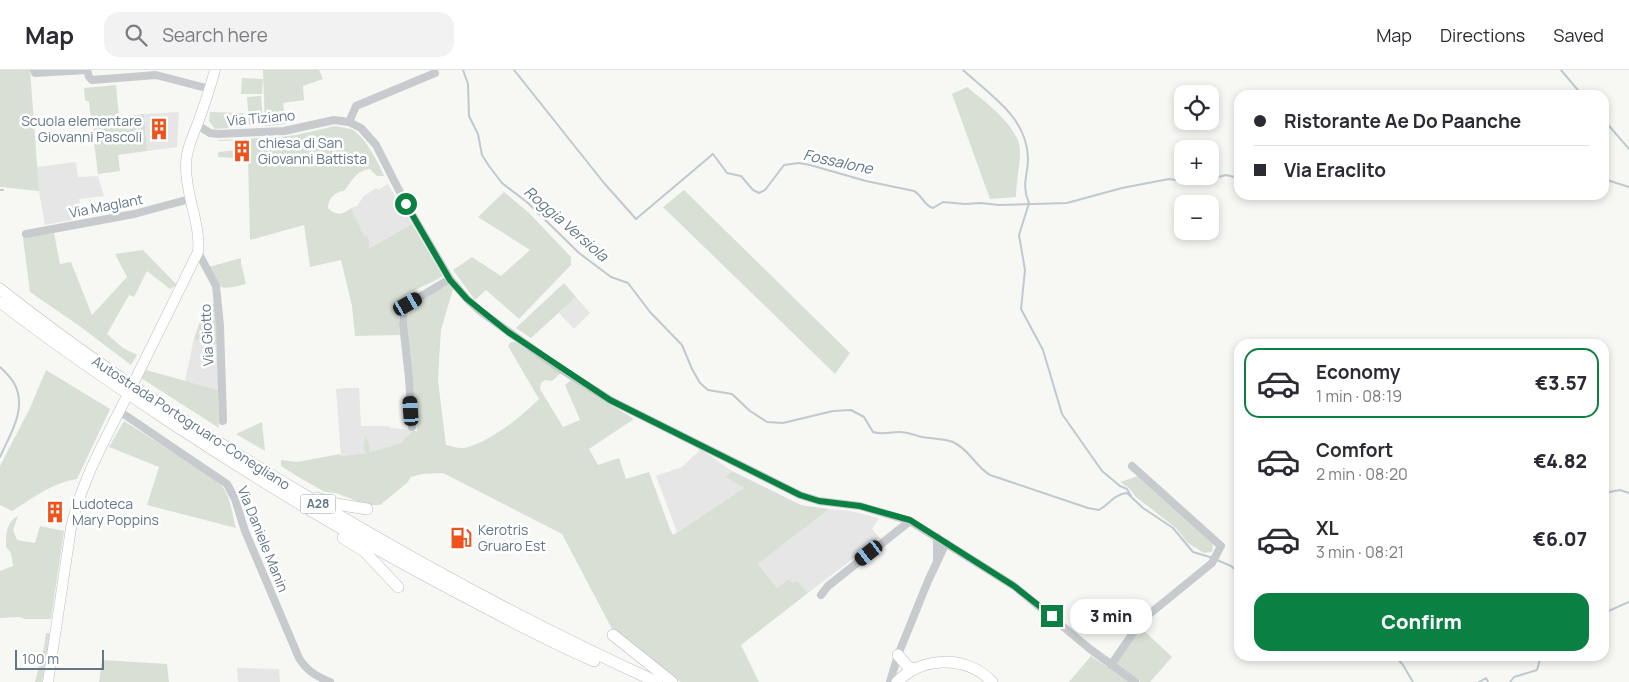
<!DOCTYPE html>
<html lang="en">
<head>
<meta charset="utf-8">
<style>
  :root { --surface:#fff; --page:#f2f2f3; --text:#2b2b33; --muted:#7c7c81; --line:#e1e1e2; --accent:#0b8043 }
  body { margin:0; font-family:Manrope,sans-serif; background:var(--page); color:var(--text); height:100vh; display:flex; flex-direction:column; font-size:19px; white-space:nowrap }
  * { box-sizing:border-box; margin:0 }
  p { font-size:16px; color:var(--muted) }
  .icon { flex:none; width:28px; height:28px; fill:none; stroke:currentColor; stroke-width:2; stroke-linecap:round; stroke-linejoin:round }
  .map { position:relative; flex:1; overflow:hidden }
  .panel { position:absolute; left:1234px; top:269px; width:375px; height:322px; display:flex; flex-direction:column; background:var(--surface); border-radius:15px; box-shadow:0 2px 8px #0003 }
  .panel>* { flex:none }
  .hud { position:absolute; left:1234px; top:20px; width:375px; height:110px; border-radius:15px; box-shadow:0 2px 8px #0003; display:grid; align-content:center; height:110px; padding:0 20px; background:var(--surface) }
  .fabs { position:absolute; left:1174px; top:15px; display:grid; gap:10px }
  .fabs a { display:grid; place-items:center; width:45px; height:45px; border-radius:10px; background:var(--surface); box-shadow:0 2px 8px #0003; font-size:25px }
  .scale { position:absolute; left:15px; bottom:12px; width:89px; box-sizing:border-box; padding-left:5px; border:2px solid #647787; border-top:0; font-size:14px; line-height:18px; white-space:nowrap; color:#647787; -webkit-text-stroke:4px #fff; paint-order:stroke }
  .end { position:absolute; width:22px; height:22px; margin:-11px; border:6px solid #0b8043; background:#fff; box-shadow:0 0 0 2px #fff }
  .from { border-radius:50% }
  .bubble { position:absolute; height:35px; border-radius:15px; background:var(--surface); box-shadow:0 2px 8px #0003; font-size:16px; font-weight:800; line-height:35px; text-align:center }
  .car { position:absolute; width:15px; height:30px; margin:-15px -8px; border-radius:6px; box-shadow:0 0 4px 1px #0007; background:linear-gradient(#222 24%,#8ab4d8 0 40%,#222 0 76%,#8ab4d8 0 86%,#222 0) }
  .hud b { display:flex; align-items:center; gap:18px; height:48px; font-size:19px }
  .hud b+b { border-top:1px solid var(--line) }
  .hud i { width:12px; height:12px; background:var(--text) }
  ul { padding:9px 0 0; list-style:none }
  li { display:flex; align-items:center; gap:15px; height:70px; margin:0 10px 8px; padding:0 10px; border:2px solid transparent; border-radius:15px }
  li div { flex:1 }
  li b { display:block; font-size:19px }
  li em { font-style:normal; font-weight:800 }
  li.selected { border-color:var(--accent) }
  li>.icon { width:45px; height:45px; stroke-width:1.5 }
  .action { display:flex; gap:10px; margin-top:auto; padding:10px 20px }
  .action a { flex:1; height:58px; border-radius:15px; background:var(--accent); color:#fff; font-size:20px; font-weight:800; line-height:58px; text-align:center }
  header { display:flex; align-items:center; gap:30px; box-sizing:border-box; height:70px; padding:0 25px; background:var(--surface); border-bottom:1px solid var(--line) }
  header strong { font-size:24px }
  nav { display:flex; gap:28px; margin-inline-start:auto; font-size:18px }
  .search { width:350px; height:45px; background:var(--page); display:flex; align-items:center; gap:12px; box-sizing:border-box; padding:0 18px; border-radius:15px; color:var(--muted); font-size:19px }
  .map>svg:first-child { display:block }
</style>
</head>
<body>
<header>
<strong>Map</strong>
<div class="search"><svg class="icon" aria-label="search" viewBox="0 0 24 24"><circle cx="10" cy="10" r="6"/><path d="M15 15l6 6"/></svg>Search here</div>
<nav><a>Map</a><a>Directions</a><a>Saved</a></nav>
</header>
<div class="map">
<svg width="1629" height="612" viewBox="0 0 1629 612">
  <rect width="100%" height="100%" fill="#f7f7f4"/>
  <g fill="#e5e6e5">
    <polygon points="179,42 177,77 147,81 144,44"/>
    <polygon points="76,92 78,107 98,106 104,126 79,129 82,148 45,155 39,121 37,97"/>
    <polygon points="388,114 412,154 368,178 351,138 357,136 364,126 376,118 378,120"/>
    <polygon points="576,227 590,243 574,259 559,243"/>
    <polygon points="194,269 218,275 218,320 185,311"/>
    <polygon points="346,318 359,318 361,356 387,356 391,358 413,360 401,373 364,383 341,386 336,319"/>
    <polygon points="699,378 732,401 725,407 744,418 677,462 656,406 682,397 699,381"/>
    <polygon points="829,439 850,441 879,448 872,459 880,468 808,523 797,510 793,513 789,509 777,518 758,494"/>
    <polygon points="237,598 279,599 280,612 238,612"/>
  </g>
  <g fill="#d8e0d5">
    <polygon points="0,0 30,0 39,121 0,117"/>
    <polygon points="263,0 319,0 323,9 303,16 304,30 283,33 286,54 265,56"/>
    <polygon points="242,8 263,9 262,24 241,24"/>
    <polygon points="116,15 119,47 144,44 147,81 118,85 120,101 98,104 89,32 85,30 84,18"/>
    <path d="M 967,17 C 984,31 1020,57 1020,81 C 1020,96 1016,112 1016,127 L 990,129 L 952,24 Z"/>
    <polygon points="261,26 263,54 249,55 247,27"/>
    <polygon points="210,42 244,43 246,57 215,59 209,51"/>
    <path d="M 335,56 C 340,57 346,58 351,59 C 364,65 379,93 384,106 L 377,106 L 370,99 C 354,102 354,109 344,121 C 335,122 328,128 328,138 C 336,146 343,145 351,138 L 364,167 L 366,165 L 369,170 L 369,178 L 412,154 L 443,206 C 409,227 395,216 400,265 L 355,266 L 352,236 L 341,190 L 310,197 L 304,155 L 250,170 L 248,89 L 218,87 L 218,83 L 219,82 L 235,80 L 235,84 L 248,83 L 248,77 L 251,75 L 251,71 L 248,70 L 219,71 L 218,70 L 280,67 L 296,65 Z"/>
    <polygon points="684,120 850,283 835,304 663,137"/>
    <polygon points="504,122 529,143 571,187 571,195 519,249 486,220 475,230 453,200 472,187 501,206 530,180 478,147"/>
    <polygon points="54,163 60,194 71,192 92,245 127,207 115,184 143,180 177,215 170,219 147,201 134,227 129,225 107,264 123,278 137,285 131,295 81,257 30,222 23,168"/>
    <path d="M 241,188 L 241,193 L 246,214 C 219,220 222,222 209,197 Z"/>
    <polygon points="564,213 576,227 531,268 516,258"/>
    <path d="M 450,214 L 453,219 L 441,260 L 439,290 L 438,311 L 446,375 C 452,376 459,379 465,378 C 490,372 521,347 539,329 L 508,276 L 511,272 L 515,272 L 561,303 L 552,311 L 545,310 L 541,313 L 540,319 L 563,357 L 580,350 L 565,315 L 571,310 L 634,349 L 589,379 L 598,395 L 619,388 L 626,409 L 649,402 L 670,459 L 673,465 L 744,418 L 725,407 L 732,401 L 801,435 L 829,439 L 758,494 L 777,518 L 789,509 L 793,513 L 797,510 L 808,523 L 741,575 L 759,612 L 681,612 L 671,606 L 612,559 L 562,464 L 443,403 L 422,404 L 411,407 L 407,413 L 380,435 L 367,435 L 336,423 L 325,422 L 300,408 L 281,396 L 281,390 L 297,392 L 340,384 L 341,386 L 366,383 L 364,379 L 365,366 L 370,376 L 369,382 L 401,373 L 413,360 L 417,362 L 413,309 L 406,260 L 408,245 L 412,236 Z"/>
    <polygon points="206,234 215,234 218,275 194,269"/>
    <path d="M 46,300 L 110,339 L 77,409 C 53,412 32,429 12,441 L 0,435 L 0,396 L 30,338 Z"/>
    <polygon points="146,300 218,320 219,358 141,308"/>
    <path d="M 124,351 L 202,400 C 208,407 216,409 221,415 C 231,426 232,445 236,458 L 147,435 L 159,397 L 109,377 Z"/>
    <polygon points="262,352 265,381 236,364"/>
    <polygon points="1138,406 1213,472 1212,482 1204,483 1188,473 1176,458 1136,427 1129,418 1120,412"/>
    <path d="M 18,446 L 13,460 L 17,470 L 35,473 L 40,456 L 64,461 L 51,549 L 25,549 L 20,547 L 0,548 L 0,501 L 13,496 L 11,483 L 6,477 C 6,465 6,452 18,446 Z"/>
    <polygon points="1140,557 1172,587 1150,612 1141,612 1115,596"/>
    <polygon points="46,563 49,563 50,567 42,612 35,612 44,577"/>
    <polygon points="1091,586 1129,612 1069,612"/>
    <polygon points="102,590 167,594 169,612 99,612"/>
  </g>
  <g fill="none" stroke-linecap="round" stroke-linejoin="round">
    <g stroke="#bfc9ce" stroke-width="2">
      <path d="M 463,0 L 468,14 L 469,46 L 478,64 L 482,85 L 489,96 L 502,113 L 528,133 L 579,183 L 611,207 L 628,213 L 650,242 L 682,275 L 692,299 L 700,313 L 708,320 L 732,324 L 750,341 L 767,352 L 783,353 L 833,341 L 851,340 L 864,347 L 873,362 C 882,365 889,362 899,362 C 908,362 914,365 922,367 C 932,369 944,368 953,372 C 969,379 976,397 990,405 L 1088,438 L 1099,440 C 1109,434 1115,424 1127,423 L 1143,438 L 1173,458 L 1193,482 L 1213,488"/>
      <path d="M 514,0 L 604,113 L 636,149 L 713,84 L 727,103 L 741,106 L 753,120 L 759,123 L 765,120 L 784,95 L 799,93 L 810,95 L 866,111 L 914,121 C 922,125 924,136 933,138 L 943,132 L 965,134 L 981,133 L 999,135 L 1067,133 L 1122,118 L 1169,109 L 1188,112 L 1203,111 L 1226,105 L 1239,108"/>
      <path d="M 963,0 C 990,25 1027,47 1028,88 C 1028,105 1021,115 1029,133"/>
      <polyline points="1561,0 1582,25"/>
      <polyline points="1604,50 1629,79"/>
      <polyline points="1604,109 1629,117"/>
      <polyline points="0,120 3,120"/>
      <polyline points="1029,133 1019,165 1025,200 1021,239 1043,280 1062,344 1102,401 1120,416 1127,419 1131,426"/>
      <path d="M 0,297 C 5,302 12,308 15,315 C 27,340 10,364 0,387"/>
      <polyline points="1604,423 1620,420 1629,423"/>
      <polyline points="1217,490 1231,496 1239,503"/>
      <polyline points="1604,543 1629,532"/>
      <polyline points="1395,586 1403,595 1413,612"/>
      <polyline points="1479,612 1486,608 1488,612"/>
      <polyline points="1510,612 1514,607 1537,600 1541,586"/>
    </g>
    <g stroke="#babec2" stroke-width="11">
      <g id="major">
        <path d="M 135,310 L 198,182 C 201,153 185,125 186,95 C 186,81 192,68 197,55 C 204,37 210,18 215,0"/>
        <path d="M 48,612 L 71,458 C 81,412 104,372 125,330"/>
      </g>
    </g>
    <g stroke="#b9bdc0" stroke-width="12">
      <g id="highway">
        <path d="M 0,219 C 102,300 211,370 323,436 C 431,500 542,560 657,612"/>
        <path d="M 0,232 C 54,274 110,312 167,350 C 255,408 345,463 439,513 C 490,540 541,568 594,591"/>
        <polyline points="317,428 336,434 367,439"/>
        <polyline points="343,468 364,481 398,517"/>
        <polyline points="613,565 672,612"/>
        <polyline points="898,585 908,597 914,599"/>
        <path d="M 897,612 C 922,586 967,585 992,612"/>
      </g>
    </g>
    <g stroke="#c7cbce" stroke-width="8">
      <polyline points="34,0 35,3 87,0"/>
      <polyline points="87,0 89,7 92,10 156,5 210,19"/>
      <polyline points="349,52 356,36 435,3"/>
      <polyline points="197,55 210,63 218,64 284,61 334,50 349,52 361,58 376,75 406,134 450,209 467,229 480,241 556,296 610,330 800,425 819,431 860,436 910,451 1014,516 1090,579 1135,612"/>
      <polyline points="26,164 134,144 190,129"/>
      <polyline points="198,182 216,216 220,256 223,351"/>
      <path d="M 119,341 L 227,414 L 235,429 L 245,461 L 299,588 C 307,601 316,606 330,612"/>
      <polyline points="412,357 409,308 403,254 404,242 408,234 450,209"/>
      <polyline points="937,490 937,467"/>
      <polyline points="821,525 828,516 910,451"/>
      <polyline points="1111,595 1142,550 1212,493 1221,476 1132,396"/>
      <polyline points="890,612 898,585 928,511 946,473"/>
    </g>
    <use href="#major" stroke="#fff" stroke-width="10"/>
    <use href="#highway" stroke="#fff" stroke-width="11"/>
  </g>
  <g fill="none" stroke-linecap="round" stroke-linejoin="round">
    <polyline stroke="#0b8043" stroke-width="6" points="406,134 450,210 467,229 508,262 610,330 800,425 819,431 860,436 910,450 1014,516 1052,546"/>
  </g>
  <defs>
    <g id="building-bare" transform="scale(1.725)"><path d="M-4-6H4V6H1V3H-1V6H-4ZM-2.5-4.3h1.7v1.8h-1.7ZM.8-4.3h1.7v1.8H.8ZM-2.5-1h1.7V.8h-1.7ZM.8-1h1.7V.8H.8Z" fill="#ee531d" stroke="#fff" stroke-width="2.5" paint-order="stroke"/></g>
    <g id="fuel-bare" transform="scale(1.725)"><path d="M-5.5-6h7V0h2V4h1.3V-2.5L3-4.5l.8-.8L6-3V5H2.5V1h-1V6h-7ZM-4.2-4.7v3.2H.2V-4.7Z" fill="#ee531d" stroke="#fff" stroke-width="2.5" paint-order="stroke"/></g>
  </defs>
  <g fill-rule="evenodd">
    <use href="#building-bare" x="159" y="59"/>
    <use href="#building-bare" x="242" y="81"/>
    <use href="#building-bare" x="55" y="442"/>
    <use href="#fuel-bare" x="461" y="468"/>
  </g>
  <g text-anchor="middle" stroke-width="5" stroke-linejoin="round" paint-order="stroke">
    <rect fill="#fff" stroke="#92a0ab" stroke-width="1" x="300.5" y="424.5" width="35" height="19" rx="4"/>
    <g font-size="12" font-weight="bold" fill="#647787">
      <text x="318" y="438">A28</text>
    </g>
    <g font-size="14" fill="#647787" stroke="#fff">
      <text transform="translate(261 48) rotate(-5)" y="5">Via Tiziano</text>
      <text transform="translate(106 136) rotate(-11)" y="5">Via Maglant</text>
      <text transform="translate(207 265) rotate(-93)" y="5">Via Giotto</text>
      <text transform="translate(191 353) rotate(33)" y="5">Autostrada Portogruaro-Conegliano</text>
      <text transform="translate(263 469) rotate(68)" y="5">Via Daniele Manin</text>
    </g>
    <g font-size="14" fill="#647787" stroke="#fff" text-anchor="start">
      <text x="142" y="56" text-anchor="end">Scuola elementare<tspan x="142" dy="16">Giovanni Pascoli</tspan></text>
      <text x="258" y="78">chiesa di San<tspan x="258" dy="16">Giovanni Battista</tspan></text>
      <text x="72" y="439">Ludoteca<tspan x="72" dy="16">Mary Poppins</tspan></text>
      <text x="478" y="465">Kerotris<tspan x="478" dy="16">Gruaro Est</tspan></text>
    </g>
    <g font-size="15" font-style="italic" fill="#607883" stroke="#fff">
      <text transform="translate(838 92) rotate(12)" y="5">Fossalone</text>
      <text transform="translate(566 154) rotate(41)" y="5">Roggia Versiola</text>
    </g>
  </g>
</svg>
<div class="fabs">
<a><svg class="icon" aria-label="locate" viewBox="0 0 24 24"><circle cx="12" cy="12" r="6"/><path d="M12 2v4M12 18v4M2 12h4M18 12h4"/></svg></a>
<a>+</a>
<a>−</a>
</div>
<div class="scale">100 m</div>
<i class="end from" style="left:406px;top:134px"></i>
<i class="end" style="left:1052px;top:546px"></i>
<div class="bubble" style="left:1070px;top:529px;width:82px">3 min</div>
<i class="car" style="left:408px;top:234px;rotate:60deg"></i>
<i class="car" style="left:411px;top:341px;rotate:356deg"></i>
<i class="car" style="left:869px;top:483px;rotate:232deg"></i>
<div class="hud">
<b><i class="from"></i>Ristorante Ae Do Paanche</b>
<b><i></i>Via Eraclito</b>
</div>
<section class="panel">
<ul>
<li class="selected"><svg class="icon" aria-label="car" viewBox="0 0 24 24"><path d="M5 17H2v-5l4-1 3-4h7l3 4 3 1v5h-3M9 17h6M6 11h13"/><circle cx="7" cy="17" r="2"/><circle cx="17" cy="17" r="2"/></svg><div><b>Economy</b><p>1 min · 08:19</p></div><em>€3.57</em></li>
<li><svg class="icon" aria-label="car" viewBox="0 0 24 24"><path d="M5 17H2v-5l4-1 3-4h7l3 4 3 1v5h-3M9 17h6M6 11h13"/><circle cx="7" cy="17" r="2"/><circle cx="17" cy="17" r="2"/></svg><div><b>Comfort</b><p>2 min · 08:20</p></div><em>€4.82</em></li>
<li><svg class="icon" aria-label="car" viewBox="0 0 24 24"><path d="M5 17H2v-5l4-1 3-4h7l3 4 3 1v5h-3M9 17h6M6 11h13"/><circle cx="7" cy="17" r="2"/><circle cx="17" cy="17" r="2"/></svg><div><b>XL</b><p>3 min · 08:21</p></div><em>€6.07</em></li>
</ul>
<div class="action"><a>Confirm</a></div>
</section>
</div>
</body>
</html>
